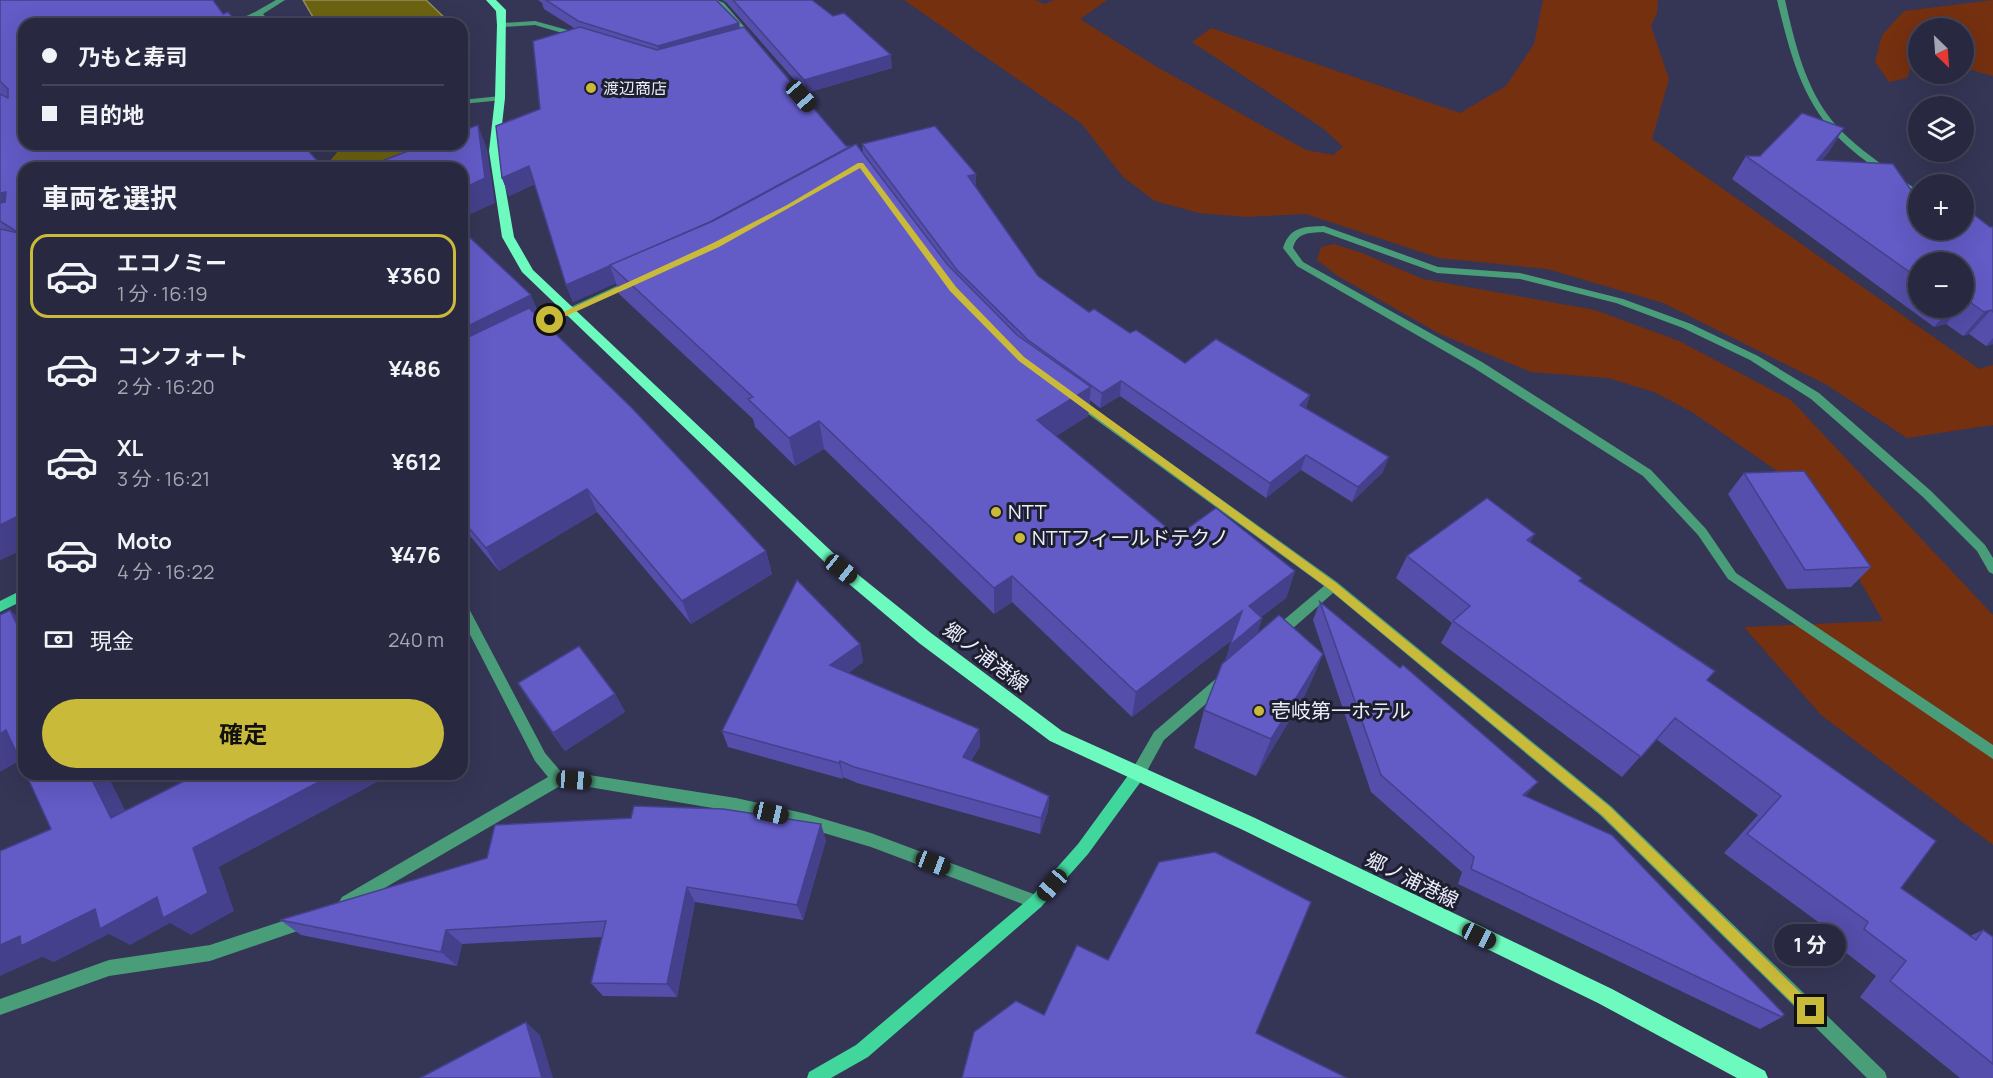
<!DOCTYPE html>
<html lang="ja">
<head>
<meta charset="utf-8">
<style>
  :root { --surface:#282840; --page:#303047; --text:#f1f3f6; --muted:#a5a6b1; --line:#444459; --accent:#c9ba3a }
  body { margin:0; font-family:Manrope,"Noto Sans JP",sans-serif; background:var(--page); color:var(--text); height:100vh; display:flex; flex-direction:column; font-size:22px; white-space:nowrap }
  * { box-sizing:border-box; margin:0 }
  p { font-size:20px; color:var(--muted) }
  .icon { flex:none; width:33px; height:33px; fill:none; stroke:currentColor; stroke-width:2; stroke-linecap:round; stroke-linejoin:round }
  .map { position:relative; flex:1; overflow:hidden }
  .drawer { position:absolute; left:18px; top:162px; width:450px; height:618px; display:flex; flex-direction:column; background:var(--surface); border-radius:18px; box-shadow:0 6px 24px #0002,0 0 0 2px var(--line) }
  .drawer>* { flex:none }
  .guide { position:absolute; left:18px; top:18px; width:450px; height:132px; border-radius:18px; box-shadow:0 6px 24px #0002,0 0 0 2px var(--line); display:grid; align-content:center; height:132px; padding:0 24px; background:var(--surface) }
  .needle { width:39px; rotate:155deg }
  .fabs { position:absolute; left:1908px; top:18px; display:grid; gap:12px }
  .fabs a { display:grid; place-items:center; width:66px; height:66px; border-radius:50%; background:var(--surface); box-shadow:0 6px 24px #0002,0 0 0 2px var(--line); font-size:30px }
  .end { position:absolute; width:27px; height:27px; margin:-14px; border:8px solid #c9ba3a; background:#111; box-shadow:0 0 0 3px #111 }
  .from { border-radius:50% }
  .bubble { position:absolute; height:42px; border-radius:21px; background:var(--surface); box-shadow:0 6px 24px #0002,0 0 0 2px var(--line); font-size:20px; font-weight:700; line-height:42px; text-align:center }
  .car { position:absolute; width:18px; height:36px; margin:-18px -9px; border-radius:8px; box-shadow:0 0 4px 2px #0007; background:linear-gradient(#222 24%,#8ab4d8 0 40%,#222 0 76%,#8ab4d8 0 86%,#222 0) }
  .guide b { display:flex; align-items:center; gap:21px; height:57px; font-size:22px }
  .guide b+b { border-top:2px solid var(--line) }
  .guide i { width:15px; height:15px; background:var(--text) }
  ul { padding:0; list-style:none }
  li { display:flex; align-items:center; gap:18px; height:84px; margin:0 12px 9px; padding:0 12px; border:3px solid transparent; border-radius:18px }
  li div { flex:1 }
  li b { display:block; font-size:22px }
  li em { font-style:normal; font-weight:700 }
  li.selected { border-color:var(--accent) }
  li>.icon { width:54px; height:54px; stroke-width:1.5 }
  h2 { padding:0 24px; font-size:27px; line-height:72px }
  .pay { display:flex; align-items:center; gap:15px; height:66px; padding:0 24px; font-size:22px }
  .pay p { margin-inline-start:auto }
  .primary-button { display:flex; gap:12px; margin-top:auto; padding:12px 24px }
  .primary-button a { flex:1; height:69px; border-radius:36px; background:var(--accent); color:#111; font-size:24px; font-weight:700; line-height:69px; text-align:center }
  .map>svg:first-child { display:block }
</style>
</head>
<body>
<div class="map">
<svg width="1993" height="1078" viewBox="0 0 1993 1078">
  <rect width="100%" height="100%" fill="#353556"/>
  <g fill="#753010">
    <polygon points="904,0 1035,0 1045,4 1054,0 1107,0 1080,19 1157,67 1306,150 1333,155 1343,147 1324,129 1192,42 1211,28 1460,113 1506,86 1534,44 1543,0 1658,0 1657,13 1651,26 1669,79 1652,139 1979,369 1993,365 1993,425 1907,438 1827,385 1663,303 1547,269 1439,258 1306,214 1247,217 1199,213 1155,201 1123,177 1082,124"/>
    <polygon points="1993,0 1993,76 1964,68 1964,28 1918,28 1918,63 1912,63 1907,78 1889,82 1875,62 1882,35 1904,11"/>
    <polygon points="1334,244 1362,253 1423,279 1595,310 1679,341 1791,400 1993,615 1993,845 1821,715 1744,627 1883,621 1831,530 1790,480 1692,412 1654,392 1608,378 1531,372 1440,334 1338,276 1317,260 1321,247"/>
  </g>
  <polygon fill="#6c6312" stroke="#928c58" stroke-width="1.5" points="303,0 426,0 451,24 317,24"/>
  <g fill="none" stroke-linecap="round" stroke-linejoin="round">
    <polygon fill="#6c6312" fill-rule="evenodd" points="344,144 414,144 395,168 324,168"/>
    <path fill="#4a9d79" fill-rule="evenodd" d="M 1324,226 L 1438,267 L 1520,273 L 1623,299 L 1691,324 L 1758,356 L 1819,393 L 1931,491 L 1985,545 L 1993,558 L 1993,574 L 1989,572 L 1977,551 L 1923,497 L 1811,399 L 1750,360 L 1683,328 L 1616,303 L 1520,279 L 1437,273 L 1323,232 C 1309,233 1297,232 1293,248 L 1303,262 L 1482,362 L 1651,470 L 1706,529 L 1736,573 L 1993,745 L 1993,759 L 1728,579 L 1698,535 L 1643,476 L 1474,368 L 1297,266 L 1283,248 C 1290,226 1304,227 1324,226 Z"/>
    <g fill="#4a9d79" fill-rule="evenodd">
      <polygon points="276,0 285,0 263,14 272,24 264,24 257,17 240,24 229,24 255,12"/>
      <polygon points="708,0 717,0 724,3 754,38 754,42 748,42 718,7"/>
      <path d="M 1777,0 L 1785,0 C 1794,39 1803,80 1827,114 C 1843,137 1867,153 1889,170 L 1889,174 L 1883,174 C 1867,162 1850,150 1836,135 C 1800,97 1789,49 1777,0 Z"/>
      <polygon points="535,21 582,34 583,36 579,38 535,25 502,27 498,25 502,23"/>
      <polygon points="500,96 504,98 503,100 462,104 462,100"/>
      <polygon points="1900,179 1918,190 1918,197 1897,184 1897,180"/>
      <polygon points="630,280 635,283 633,285 573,312 569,313 564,310"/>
      <polygon points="1077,396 1337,582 1611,806 1885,1072 1887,1078 1867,1078 1601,816 1333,593 1283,637 1278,638 1273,637 1272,633 1273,629 1324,586 1073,403 1072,400 1073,397"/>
      <polygon points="462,602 466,603 545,753 562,773 589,775 736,798 807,814 871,833 1036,895 1041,897 1044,902 1041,907 1036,909 871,847 807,828 736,812 589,787 560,786 352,907 347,909 342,907 339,902 342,897 548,777 535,761 462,619"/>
      <polygon points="1224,674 1229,676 1231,680 1229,684 1164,740 1142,780 1137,781 1132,780 1130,775 1132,770 1154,732 1219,676"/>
      <polygon points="304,914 309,917 312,922 309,927 210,961 109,976 0,1015 0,999 109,960 210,945"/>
    </g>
    <g fill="#41d69b" fill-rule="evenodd">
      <polygon points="569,307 573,308 573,312 534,332 530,333 525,330"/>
      <polygon points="24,589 24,600 0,612 0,601"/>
      <polygon points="1137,769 1142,770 1144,775 1142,780 1088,854 1041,907 868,1057 831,1078 807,1078 809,1072 856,1045 1031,897 1078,844 1132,770"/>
    </g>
    <polygon fill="#6dfabe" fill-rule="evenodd" points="486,0 496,0 506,10 505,98 499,151 514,237 533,270 846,565 931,633 1062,731 1255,818 1612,989 1765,1071 1768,1078 1737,1078 1598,1003 1243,830 1050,741 919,643 836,573 522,272 502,237 489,151 495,98 497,25 496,11"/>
  </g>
  <g fill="#554eaa" fill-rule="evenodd">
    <polygon points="0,0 223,14 238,24 24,24 24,144 47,144 24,168 24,549 0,560"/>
    <polygon points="538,0 716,0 739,23 740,28 846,146 863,153 862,144 976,174 976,187 1038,276 1089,312 1130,333 1185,363 1310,395 1306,408 1383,472 1352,502 1301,470 1266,498 1120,396 1100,408 1090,400 1088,416 1056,436 1177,536 1295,571 1286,598 1261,617 1262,618 1257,634 1323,654 1306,693 1256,776 1194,748 1204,710 1225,661 1232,640 1132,717 1012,602 994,614 824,449 795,466 755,427 753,419 619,294 616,283 573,302 566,285 535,184 509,196 502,178 540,109 574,28 544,9 542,3"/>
    <polygon points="722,0 812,0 892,68 806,93 726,2"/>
    <path d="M 1829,152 L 1822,160 L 1918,230 L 1993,227 L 1993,344 L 1986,346 L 1969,334 L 1963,336 L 1946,324 L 1934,327 L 1732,179 L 1746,156 L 1760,156 ZM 1918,262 L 1964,262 L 1964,308 L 1918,308 Z"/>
    <polygon points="462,230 540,319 766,551 772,574 691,624 597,512 499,571 471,537 462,543"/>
    <polygon points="1744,473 1871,567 1851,587 1787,589 1728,494"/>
    <polygon points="1530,542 1707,680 1901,888 1970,936 1983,930 1993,937 1993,1078 1960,1078 1860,997 1876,976 1836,945 1840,938 1724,853 1758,815 1656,739 1622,777 1441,643 1452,623 1396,578 1407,556"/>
    <polygon points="1320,602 1526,797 1782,1017 1760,1029 1458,884 1462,872 1371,792 1313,620"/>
    <polygon points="860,644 863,662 848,673 979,729 980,746 971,761 1049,796 1048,811 1040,834 857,783 843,777 843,779 728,747 722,731"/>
    <polygon points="518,683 615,694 625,712 565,751 530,702"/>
    <polygon points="631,818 826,840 803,920 695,902 677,997 603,996 591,983 602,937 462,944 457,966 301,935 280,920"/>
  </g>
  <g fill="#45408b">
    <polygon points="739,23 741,36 661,59 658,46"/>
    <polygon points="891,55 892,68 806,93 804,80"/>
    <polygon points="478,125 487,149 495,203 462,218 462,189"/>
    <polygon points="1844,128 1829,152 1801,183 1817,160"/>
    <polygon points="529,166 536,183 509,196 502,178"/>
    <polygon points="976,174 976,189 968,176"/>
    <polygon points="6,192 24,214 0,221 0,193"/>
    <polygon points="610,266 616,283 573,302 566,285"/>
    <polygon points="531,295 541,319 462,359 462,329"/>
    <polygon points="1951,308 1960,308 1946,324 1934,327"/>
    <polygon points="1991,310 1969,334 1963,336 1984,312"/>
    <polygon points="1993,338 1993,344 1986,346"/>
    <polygon points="1121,381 1120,396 1100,408 1102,393"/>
    <polygon points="1091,387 1088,416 1036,448 1037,420"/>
    <polygon points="1310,395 1305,410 1300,405"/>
    <polygon points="819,421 824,449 795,466 789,438"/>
    <polygon points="1306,455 1301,470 1266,498 1270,483"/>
    <polygon points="1389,457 1383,472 1352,502 1358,487"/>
    <polygon points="587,489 597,512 499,571 486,548"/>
    <polygon points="24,513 24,549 0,560 0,525"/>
    <polygon points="462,522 471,537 462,543"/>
    <polygon points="1535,534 1522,557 1527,540"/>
    <polygon points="766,551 772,574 691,624 682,601"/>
    <polygon points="1295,571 1286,598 1241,632 1249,606"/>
    <polygon points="1012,576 1012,602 994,614 994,588"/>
    <polygon points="10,610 24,622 24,639"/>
    <polygon points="1242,611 1234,638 1132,717 1136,692"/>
    <polygon points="1262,618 1254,644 1222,670 1230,645"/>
    <polygon points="860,644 863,662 834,683 830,665"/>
    <polygon points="1323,654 1306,693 1256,776 1271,739"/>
    <polygon points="615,694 625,712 565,751 553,733"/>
    <polygon points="462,727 465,734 462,736"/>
    <polygon points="979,729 980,746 964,773 963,757"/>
    <polygon points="6,730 24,758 0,772 0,734"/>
    <polygon points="840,761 843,777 843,779 839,763"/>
    <polygon points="89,774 107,774 139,838 111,818"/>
    <polygon points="334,774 392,774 219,867 234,911 191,935 170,923 130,945 109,934 54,962 42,957 0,976 0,945 193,848"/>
    <polygon points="1538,782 1524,798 1523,795"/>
    <polygon points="1049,796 1048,811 1040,834 1041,818"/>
    <polygon points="821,824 826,840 803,920 797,905"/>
    <polygon points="687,887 695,902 677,997 667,984"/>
    <polygon points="446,930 462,944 457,966 441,952"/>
    <polygon points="526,1022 540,1035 553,1078 542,1078"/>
  </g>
  <g fill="#635bc6" stroke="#45408b" stroke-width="1.5">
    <polygon points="0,0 213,0 223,14 228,12 238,24 24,24 24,144 42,144 42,145 54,144 302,144 324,168 24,168 24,513 0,525 0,229 19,233 0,221 0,203 5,202 6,192 0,193 0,94 8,98 8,89 0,81"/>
    <polygon points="546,0 716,0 739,23 658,46 578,21"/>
    <polygon points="733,0 812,0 833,16 844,13 891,55 804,80"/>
    <polygon points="580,27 657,50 744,27 846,146 851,146 710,222 566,285 529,166 502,178 496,126 540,109 533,41"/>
    <polygon points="1802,113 1844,128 1817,160 1893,164 1918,200 1918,230 1964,230 1964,207 1990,227 1993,227 1993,312 1991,310 1984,312 1967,300 1964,301 1964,262 1918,262 1918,278 1746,156 1760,156"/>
    <polygon points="478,125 485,178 462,189 462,168 363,168 427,144 462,144 462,131"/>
    <polygon points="935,126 976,174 968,176 1038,276 1089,312 1094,309 1130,333 1136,330 1185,363 1216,339 1310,395 1300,405 1389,457 1358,487 1306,455 1270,483 1121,381 1102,393 1028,340 957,270 862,144"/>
    <polygon points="856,144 947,264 1017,335 1091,387 1037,420 1177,536 1216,508 1295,571 1249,606 1262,618 1230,645 1242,611 1136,692 1012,576 994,588 819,421 789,438 748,399 753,397 610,265 713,221"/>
    <polygon points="462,230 531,295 462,329"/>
    <polygon points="529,308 632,408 766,551 682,601 587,489 486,548 462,520 462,340"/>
    <polygon points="1804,471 1871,567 1805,570 1744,473"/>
    <polygon points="1487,498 1535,534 1527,540 1582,578 1579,581 1715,671 1707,680 1936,841 1901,888 1976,940 1983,930 1993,937 1993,1064 1890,981 1906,961 1864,929 1868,922 1747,834 1781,796 1675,718 1641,757 1453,621 1470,606 1407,556"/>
    <polygon points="797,580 860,644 830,665 979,729 963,757 1049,796 1041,818 854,767 840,761 839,763 722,731"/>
    <polygon points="1320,602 1400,668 1403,665 1538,782 1523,795 1612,835 1784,1014 1782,1017 1471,869 1474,857 1381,775"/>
    <polygon points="10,610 24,639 24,769 6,730 0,734 0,615"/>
    <polygon points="1279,615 1323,654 1271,739 1204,710 1222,664"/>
    <polygon points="579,646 615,694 553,733 518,683"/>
    <polygon points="26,774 89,774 111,818 198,774 334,774 193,848 208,893 163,918 157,897 100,929 95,909 21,946 20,936 0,945 0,851 51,829"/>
    <polygon points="634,806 723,809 821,824 797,905 687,887 667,984 591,983 606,921 446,930 441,952 280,920 487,858 495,825 631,818"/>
    <polygon points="1215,852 1311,902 1256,1033 1347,1078 962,1078 974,1032 1016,1001 1044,1015 1077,945 1108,960 1159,862"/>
    <polygon points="526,1022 542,1078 420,1078"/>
  </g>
  <polygon fill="#c9ba3a" points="858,163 863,163 956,287 1024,357 1336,583 1610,807 1815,1007 1815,1016 1806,1016 1602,815 1329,589 1019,361 950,291 860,168 719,247 553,322 546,320 713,243 787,205"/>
  <g fill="#c9ba3a" stroke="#1e1f2e" stroke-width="2">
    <circle cx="591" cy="88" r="6"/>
    <circle cx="996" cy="512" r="6"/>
    <circle cx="1020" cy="538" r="6"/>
    <circle cx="1259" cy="711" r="6"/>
  </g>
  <g text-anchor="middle" stroke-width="6" stroke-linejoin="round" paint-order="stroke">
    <g font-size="16" fill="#ebecfd" stroke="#1e1f2e" text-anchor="start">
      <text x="603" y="94">渡辺商店</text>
    </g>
    <g font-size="20" fill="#ebecfd" stroke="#1e1f2e" text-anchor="start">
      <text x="1008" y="519">NTT</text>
      <text x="1032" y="545">NTTフィールドテクノ</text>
      <text x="1271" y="718">壱岐第一ホテル</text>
    </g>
    <g font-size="20" fill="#ebecfd" stroke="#1e1f2e">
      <text transform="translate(986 657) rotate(37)" y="7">郷ノ浦港線</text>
      <text transform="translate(1412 880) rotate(26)" y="7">郷ノ浦港線</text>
    </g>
  </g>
</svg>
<div class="fabs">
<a><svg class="needle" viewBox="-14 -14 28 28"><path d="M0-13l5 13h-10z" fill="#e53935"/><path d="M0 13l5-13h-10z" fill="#a5a6b1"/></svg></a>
<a><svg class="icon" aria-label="layers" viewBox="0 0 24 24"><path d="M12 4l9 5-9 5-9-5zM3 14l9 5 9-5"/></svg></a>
<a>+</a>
<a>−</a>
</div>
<i class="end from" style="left:550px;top:320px"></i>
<i class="end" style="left:1811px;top:1011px"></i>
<div class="bubble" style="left:1774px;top:924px;width:72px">1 分</div>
<i class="car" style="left:801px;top:96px;rotate:139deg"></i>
<i class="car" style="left:841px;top:569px;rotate:129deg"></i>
<i class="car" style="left:574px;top:780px;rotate:94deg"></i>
<i class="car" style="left:771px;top:813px;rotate:103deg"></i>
<i class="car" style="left:933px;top:863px;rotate:111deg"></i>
<i class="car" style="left:1052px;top:885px;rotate:221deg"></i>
<i class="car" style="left:1479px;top:936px;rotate:116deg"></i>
<div class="guide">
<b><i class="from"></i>乃もと寿司</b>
<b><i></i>目的地</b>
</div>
<section class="drawer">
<h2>車両を選択</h2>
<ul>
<li class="selected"><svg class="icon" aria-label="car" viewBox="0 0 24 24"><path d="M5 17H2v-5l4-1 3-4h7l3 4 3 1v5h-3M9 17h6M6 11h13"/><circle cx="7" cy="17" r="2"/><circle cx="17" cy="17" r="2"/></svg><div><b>エコノミー</b><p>1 分 · 16:19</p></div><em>¥360</em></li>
<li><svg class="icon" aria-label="car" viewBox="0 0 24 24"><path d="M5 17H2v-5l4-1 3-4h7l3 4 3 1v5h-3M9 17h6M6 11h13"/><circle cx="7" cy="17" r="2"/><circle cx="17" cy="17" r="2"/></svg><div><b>コンフォート</b><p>2 分 · 16:20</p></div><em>¥486</em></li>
<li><svg class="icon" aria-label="car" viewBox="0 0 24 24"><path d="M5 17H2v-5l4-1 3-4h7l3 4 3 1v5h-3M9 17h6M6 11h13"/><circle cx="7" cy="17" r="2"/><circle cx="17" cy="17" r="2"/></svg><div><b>XL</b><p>3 分 · 16:21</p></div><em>¥612</em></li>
<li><svg class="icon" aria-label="car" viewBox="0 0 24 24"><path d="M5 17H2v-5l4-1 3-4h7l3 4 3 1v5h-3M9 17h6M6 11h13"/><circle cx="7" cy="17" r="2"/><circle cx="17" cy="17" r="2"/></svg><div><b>Moto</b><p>4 分 · 16:22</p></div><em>¥476</em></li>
</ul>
<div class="pay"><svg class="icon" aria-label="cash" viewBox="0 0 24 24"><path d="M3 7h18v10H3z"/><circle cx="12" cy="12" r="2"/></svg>現金<p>240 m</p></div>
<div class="primary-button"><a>確定</a></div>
</section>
</div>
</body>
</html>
